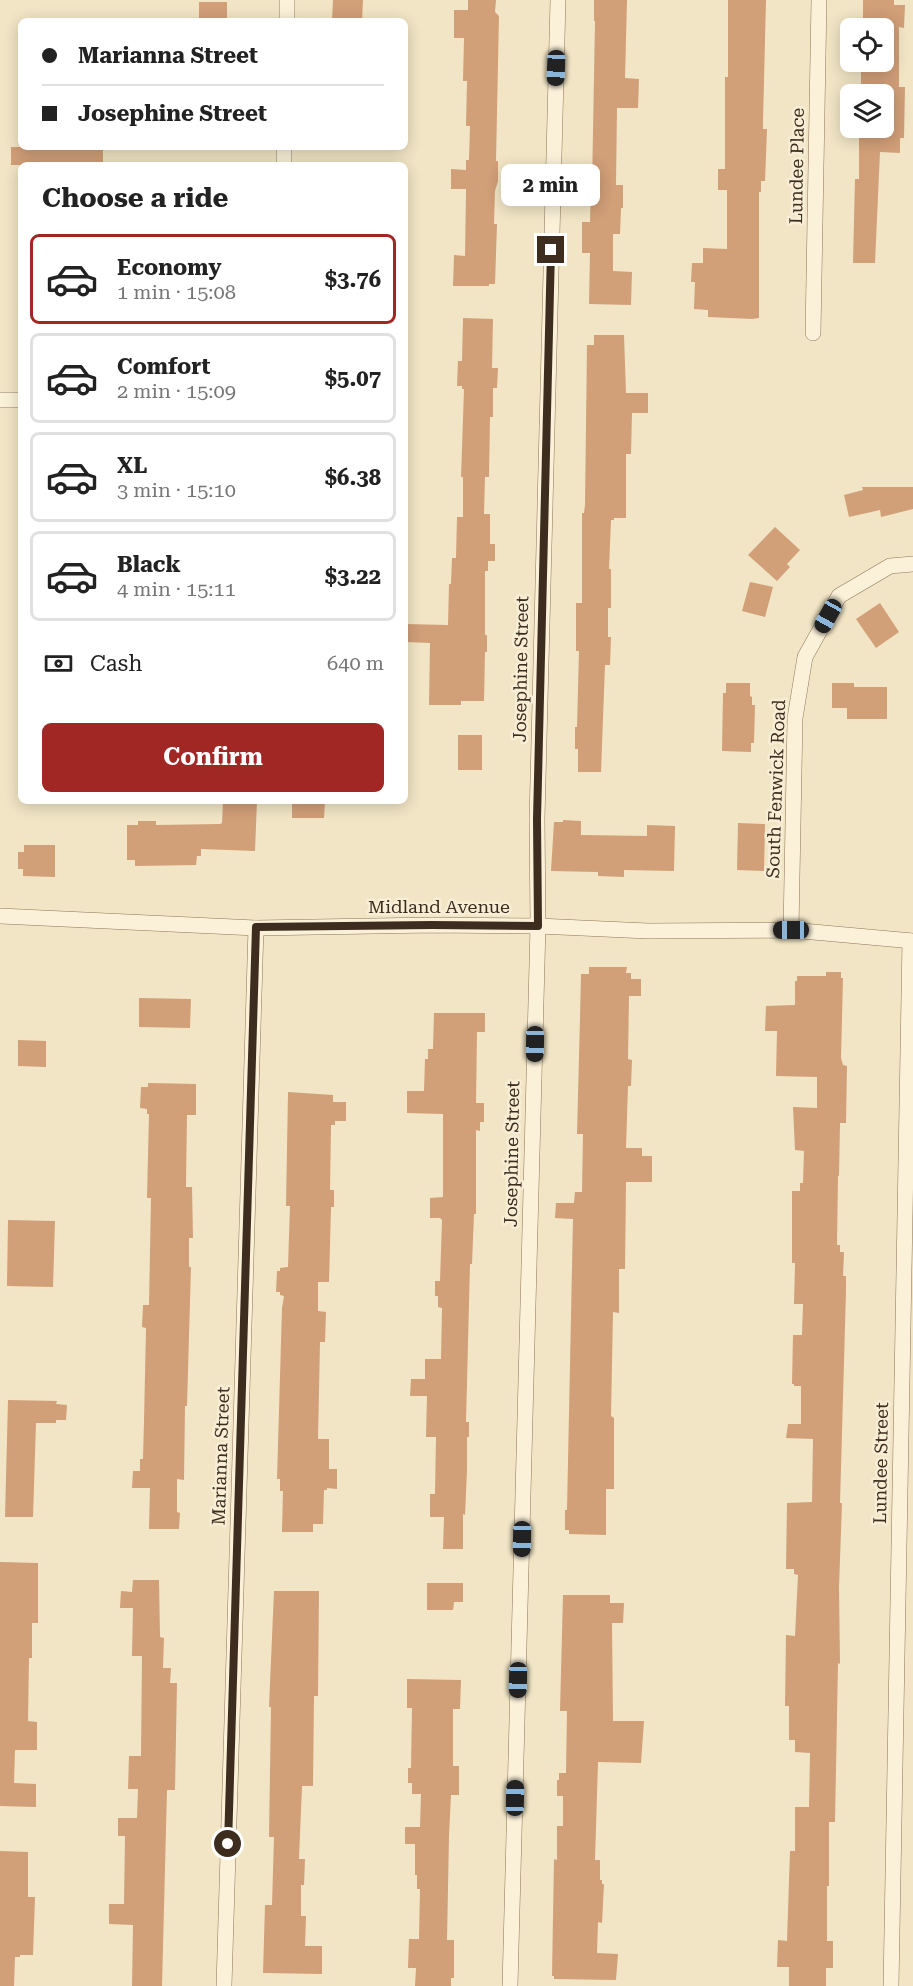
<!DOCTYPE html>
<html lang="en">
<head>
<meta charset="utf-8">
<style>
  :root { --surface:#fff; --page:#f6f6f6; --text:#222; --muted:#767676; --line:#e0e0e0; --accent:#a12725 }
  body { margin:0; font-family:"Roboto Serif",serif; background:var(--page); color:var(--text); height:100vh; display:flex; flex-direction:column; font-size:22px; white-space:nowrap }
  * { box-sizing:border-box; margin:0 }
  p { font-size:20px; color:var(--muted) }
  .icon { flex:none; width:33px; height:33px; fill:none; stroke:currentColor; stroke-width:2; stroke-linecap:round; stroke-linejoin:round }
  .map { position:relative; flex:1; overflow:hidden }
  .panel { position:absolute; left:18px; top:162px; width:390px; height:642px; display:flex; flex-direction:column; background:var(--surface); border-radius:9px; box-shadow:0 3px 15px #0003 }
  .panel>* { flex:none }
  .hud { position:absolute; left:18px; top:18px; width:390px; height:132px; border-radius:9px; box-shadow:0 3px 15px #0003; display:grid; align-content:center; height:132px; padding:0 24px; background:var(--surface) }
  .fabs { position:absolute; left:840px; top:18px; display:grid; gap:12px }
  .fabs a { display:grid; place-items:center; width:54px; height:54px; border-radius:9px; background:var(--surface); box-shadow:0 3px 15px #0003; font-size:30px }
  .end { position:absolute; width:27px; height:27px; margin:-14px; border:8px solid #3d2d1e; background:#fff; box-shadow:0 0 0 3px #fff }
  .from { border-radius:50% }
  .bubble { position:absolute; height:42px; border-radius:9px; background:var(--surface); box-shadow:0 3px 15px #0003; font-size:20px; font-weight:700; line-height:42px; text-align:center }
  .car { position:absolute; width:18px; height:36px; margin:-18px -9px; border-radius:8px; box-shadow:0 0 4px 2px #0007; background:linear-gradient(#222 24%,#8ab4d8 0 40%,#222 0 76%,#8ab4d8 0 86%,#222 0) }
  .hud b { display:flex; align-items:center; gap:21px; height:57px; font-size:22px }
  .hud b+b { border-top:2px solid var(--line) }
  .hud i { width:15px; height:15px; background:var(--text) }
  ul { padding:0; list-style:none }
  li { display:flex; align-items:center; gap:18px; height:90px; margin:0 12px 9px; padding:0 12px; border:3px solid var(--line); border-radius:9px }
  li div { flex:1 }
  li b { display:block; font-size:22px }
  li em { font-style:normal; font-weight:700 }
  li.on { border-color:var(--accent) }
  li>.icon { width:54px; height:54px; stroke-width:1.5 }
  h2 { padding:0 24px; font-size:27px; line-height:72px }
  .pay { display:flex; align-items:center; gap:15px; height:66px; padding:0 24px; font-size:22px }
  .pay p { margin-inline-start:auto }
  .primary-button { display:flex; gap:12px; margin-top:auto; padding:12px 24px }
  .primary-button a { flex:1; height:69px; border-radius:9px; background:var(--accent); color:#fff; font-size:24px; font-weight:700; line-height:69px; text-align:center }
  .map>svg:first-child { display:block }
</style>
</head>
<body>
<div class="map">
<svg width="913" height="1986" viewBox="0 0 913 1986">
  <rect width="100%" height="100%" fill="#f1e5c5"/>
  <g fill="#d19f78">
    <polygon points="333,0 363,0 362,21 332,21"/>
    <polygon points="468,0 496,0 495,12 499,16 496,161 498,161 498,181 495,191 494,224 497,224 495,284 489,284 489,286 453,286 454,255 465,256 466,191 466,189 451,189 451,169 466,170 466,160 469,160 470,126 466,126 467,81 463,81 464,38 454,38 454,10 468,10"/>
    <polygon points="594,0 627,0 625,78 639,79 638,108 617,108 616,185 623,185 623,208 621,208 620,234 613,234 613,271 632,272 631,305 589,304 590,253 582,253 582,222 590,222 591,187 592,187 595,21 594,21"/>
    <polygon points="728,0 766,0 763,121 763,129 767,129 765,181 761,181 761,192 759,192 759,318 752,319 708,317 708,310 694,309 695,282 691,282 692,263 703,263 703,248 727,249 727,190 718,190 718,169 725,169 725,77 728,77"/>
    <polygon points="863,0 894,0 894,5 905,5 904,28 899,27 899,87 905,87 904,138 900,138 900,153 880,152 875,263 853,263 855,179 859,179 859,128 884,128 884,94 861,94 861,62 884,62 884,27 863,26"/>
    <rect x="199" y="2" width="28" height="19"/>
    <rect x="11" y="147" width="92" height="18"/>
    <polygon points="463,318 493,319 492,368 498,368 497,388 493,388 493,417 490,417 489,477 485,477 484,514 490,514 490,544 495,544 495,561 488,561 488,571 485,571 485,635 487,635 487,652 485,652 484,701 461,701 461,705 429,705 430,643 405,642 405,624 448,625 449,584 451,584 452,558 456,558 457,517 463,517 463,477 461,477 464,389 462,389 462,386 457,386 458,361 462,361"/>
    <polygon points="594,335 624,335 626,393 648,393 648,413 632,413 631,454 626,454 626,518 614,518 614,520 611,520 609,569 611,569 611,608 608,608 608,637 611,637 610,665 605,665 601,772 578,772 578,749 575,749 575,727 577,727 579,651 576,651 576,603 582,603 582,513 584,513 585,505 587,345 594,345"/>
    <polygon points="862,487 913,487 913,509 881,517 880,510 849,517 844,495 863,490"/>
    <polygon points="775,527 800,550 787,564 790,567 777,581 748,555"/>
    <polygon points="750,582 773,587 765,617 742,611"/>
    <polygon points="880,603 899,632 876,648 856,619"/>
    <polygon points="726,683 750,683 750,696 752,697 752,705 755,705 754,743 751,743 751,752 722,751 723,693 726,693"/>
    <polygon points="832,683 854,683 854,687 887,687 887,719 847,719 847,708 832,708"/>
    <rect x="458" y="735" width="24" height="35"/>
    <polygon points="223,801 257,801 255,851 201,849 201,856 197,856 196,865 135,866 135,860 127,860 127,825 138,825 138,821 156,821 156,825 220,824 222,823"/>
    <polygon points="292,801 325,801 324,818 292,818"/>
    <polygon points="563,820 581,821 581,835 647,836 647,825 675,826 674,871 624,870 624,877 598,876 598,872 551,871 554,822 563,822"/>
    <polygon points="738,823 765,824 764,871 737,870"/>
    <polygon points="24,845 55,845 55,877 23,876 23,869 18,869 18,852 24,852"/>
    <polygon points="589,967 627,967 626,973 631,973 631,979 641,979 641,996 629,996 628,1059 632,1060 631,1086 628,1086 626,1148 642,1148 642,1156 652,1156 652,1182 626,1182 625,1269 619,1269 619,1313 613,1312 611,1416 614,1418 614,1489 606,1489 606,1535 569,1534 569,1530 565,1530 565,1510 567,1510 573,1219 555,1218 556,1203 574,1203 575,1192 582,1192 583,1134 577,1134 580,1018 581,974 589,974"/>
    <polygon points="826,972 841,972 841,978 843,978 841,1058 843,1065 847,1066 846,1123 840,1123 839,1176 838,1176 837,1245 840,1245 840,1252 844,1252 843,1276 846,1276 846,1291 840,1503 842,1503 839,1587 840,1664 838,1663 835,1822 829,1822 829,1886 827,1886 827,1941 833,1941 833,1968 826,1968 826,1986 789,1986 789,1967 777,1967 778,1940 787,1941 790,1851 795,1851 795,1807 809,1807 810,1753 795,1752 795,1740 789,1740 789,1706 785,1706 786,1635 795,1636 798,1575 794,1574 794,1569 786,1569 787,1503 812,1502 813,1439 786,1438 788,1424 801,1424 801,1386 794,1386 794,1384 792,1384 793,1335 802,1335 803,1304 794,1304 795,1263 792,1263 792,1191 800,1191 800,1183 803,1183 804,1151 795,1150 793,1107 817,1108 817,1077 776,1076 777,1031 765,1031 766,1006 795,1005 795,981 797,981 797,976 826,976"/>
    <polygon points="139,998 191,999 190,1028 139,1027"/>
    <polygon points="434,1013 485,1013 485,1032 477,1032 476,1103 484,1103 484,1122 480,1122 480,1131 476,1130 476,1214 474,1214 472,1264 470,1264 466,1422 469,1422 469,1437 467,1437 467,1470 465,1515 463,1514 463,1549 443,1549 444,1517 430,1517 430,1494 435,1494 436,1437 426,1437 427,1396 410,1396 411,1379 425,1379 425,1359 441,1359 442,1308 438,1307 438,1296 435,1296 435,1281 440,1281 442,1220 440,1218 430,1218 430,1198 443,1197 443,1114 407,1113 407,1091 424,1091 425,1059 428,1059 428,1049 433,1049"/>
    <polygon points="18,1040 46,1041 46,1067 18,1066"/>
    <polygon points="148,1083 196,1084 196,1115 187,1115 186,1181 186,1187 192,1187 193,1238 189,1238 189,1267 191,1267 187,1406 185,1406 184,1480 177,1479 177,1512 180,1513 179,1529 149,1529 150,1488 132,1488 133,1471 140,1471 140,1459 143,1459 144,1421 146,1328 142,1327 143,1305 149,1305 151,1198 147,1198 149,1114 147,1114 147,1109 140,1108 141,1087 148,1087"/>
    <polygon points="288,1092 333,1095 333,1102 346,1102 346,1121 335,1121 335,1125 331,1125 330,1190 334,1190 334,1207 331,1207 329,1282 318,1282 318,1311 326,1312 325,1342 320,1342 318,1439 329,1439 329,1469 337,1469 337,1489 327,1488 327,1490 324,1490 323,1524 313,1524 313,1532 282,1532 283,1491 280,1491 280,1479 277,1479 282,1308 284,1296 280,1295 280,1292 276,1292 277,1271 280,1271 280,1268 288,1267 290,1206 286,1206"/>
    <polygon points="8,1220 55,1221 53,1287 7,1286"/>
    <polygon points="8,1400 57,1401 56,1404 67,1405 66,1420 56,1420 56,1423 36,1423 33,1517 5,1517"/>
    <polygon points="0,1562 38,1563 38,1623 32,1623 32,1658 29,1658 28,1721 37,1722 37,1750 15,1750 14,1783 36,1784 36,1807 0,1806"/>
    <polygon points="133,1580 159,1580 160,1637 164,1638 163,1668 171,1668 170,1683 177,1683 175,1790 167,1790 162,1986 132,1986 133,1925 109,1924 109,1904 124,1904 125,1836 118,1836 118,1818 137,1818 138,1789 128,1789 129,1756 141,1756 142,1656 132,1656 133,1608 120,1608 121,1591 132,1592"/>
    <polygon points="427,1583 463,1583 463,1602 454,1602 453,1610 427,1610"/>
    <polygon points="274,1591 319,1591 318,1696 314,1696 313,1786 302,1786 299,1859 305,1859 304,1885 301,1885 301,1916 306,1916 305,1946 322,1946 322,1974 263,1973 265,1905 272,1905 274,1837 269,1837 271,1707 269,1707"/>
    <polygon points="563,1595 610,1595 610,1603 624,1603 623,1623 612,1623 613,1721 644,1721 641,1763 598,1762 595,1860 600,1860 600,1880 602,1880 602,1884 604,1884 602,1923 598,1922 597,1953 618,1954 616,1980 554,1979 554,1976 552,1976 554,1859 557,1860 557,1826 563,1826 563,1796 557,1796 557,1780 559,1780 559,1773 566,1773 567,1711 560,1711"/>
    <polygon points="407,1679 461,1680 460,1709 453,1709 453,1766 459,1766 459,1795 451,1795 449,1836 447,1940 454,1940 454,1978 451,1978 451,1986 415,1986 416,1968 408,1968 409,1939 419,1939 420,1889 417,1889 417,1875 415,1875 415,1844 405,1844 405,1827 420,1827 421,1794 412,1794 412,1783 408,1783 408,1768 411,1768 412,1708 407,1708"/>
    <polygon points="0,1851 28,1852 28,1897 35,1897 33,1955 20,1955 20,1957 15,1957 14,1986 0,1986"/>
  </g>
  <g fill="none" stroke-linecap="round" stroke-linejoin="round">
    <g stroke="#8d7659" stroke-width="16">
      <g id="minor">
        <polyline points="287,21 287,0"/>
        <polyline points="284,165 284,147"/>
        <polyline points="813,333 819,0"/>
        <polyline points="0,400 21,400"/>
        <polyline points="0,916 256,928 432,925 538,926 648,931 791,930 913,941"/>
        <polyline points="791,930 795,718 805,657 839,596 890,566 913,564"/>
        <polyline points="224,1986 256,928"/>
        <polyline points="510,1986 538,926 537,819 558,0"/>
        <polyline points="891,1986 910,941"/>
      </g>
    </g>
    <use href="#minor" stroke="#fbf1d9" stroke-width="15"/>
  </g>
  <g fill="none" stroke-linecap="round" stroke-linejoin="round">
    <polyline stroke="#3d2d1e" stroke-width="8" points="228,1844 256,927 432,925 538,926 537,819 551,250"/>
  </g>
  <g text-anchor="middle" stroke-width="5" stroke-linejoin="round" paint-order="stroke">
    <g font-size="18" fill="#3d2d1e" stroke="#f8eed5">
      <text transform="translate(797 166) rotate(-89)" y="6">Lundee Place</text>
      <text transform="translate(521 669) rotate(-89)" y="6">Josephine Street</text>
      <text transform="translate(776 789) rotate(-88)" y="6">South Fenwick Road</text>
      <text x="439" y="913">Midland Avenue</text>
      <text transform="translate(512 1154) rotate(-89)" y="6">Josephine Street</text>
      <text transform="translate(221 1456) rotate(-88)" y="6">Marianna Street</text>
      <text transform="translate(881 1463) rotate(-89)" y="6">Lundee Street</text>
    </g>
  </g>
</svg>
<div class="fabs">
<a><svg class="icon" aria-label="locate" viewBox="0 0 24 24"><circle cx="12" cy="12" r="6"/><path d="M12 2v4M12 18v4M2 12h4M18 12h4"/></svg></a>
<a><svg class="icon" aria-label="layers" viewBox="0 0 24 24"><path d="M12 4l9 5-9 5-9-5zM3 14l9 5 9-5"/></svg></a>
</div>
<i class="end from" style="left:228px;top:1844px"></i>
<i class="end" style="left:551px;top:250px"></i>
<div class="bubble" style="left:501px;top:164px;width:99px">2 min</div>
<i class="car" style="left:556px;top:68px;rotate:182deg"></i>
<i class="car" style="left:828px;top:616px;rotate:209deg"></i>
<i class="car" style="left:791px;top:930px;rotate:270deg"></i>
<i class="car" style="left:535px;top:1044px;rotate:181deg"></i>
<i class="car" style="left:522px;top:1539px;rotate:181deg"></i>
<i class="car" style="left:518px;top:1680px;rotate:181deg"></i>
<i class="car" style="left:515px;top:1798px;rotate:1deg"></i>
<div class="hud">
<b><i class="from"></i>Marianna Street</b>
<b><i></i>Josephine Street</b>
</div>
<section class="panel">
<h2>Choose a ride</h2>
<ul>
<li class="on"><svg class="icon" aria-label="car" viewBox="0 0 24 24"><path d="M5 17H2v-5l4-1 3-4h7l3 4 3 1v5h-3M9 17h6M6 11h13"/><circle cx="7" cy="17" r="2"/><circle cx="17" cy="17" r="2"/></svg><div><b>Economy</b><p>1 min · 15:08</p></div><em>$3.76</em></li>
<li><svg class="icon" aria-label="car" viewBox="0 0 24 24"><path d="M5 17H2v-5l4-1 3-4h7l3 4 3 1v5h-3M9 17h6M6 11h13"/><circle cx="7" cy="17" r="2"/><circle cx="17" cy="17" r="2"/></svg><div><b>Comfort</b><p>2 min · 15:09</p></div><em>$5.07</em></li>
<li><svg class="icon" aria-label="car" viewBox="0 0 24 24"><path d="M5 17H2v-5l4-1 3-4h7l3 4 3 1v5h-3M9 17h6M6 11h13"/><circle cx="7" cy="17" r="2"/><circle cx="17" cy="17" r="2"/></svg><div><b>XL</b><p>3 min · 15:10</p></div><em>$6.38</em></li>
<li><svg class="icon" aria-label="car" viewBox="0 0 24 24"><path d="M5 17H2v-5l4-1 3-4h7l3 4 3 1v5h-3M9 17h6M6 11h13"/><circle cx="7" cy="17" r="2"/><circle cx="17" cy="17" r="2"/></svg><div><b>Black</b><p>4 min · 15:11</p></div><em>$3.22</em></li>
</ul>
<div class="pay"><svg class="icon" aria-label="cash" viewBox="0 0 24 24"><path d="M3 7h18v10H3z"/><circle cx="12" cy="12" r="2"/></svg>Cash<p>640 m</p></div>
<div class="primary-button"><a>Confirm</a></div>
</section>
</div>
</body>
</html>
